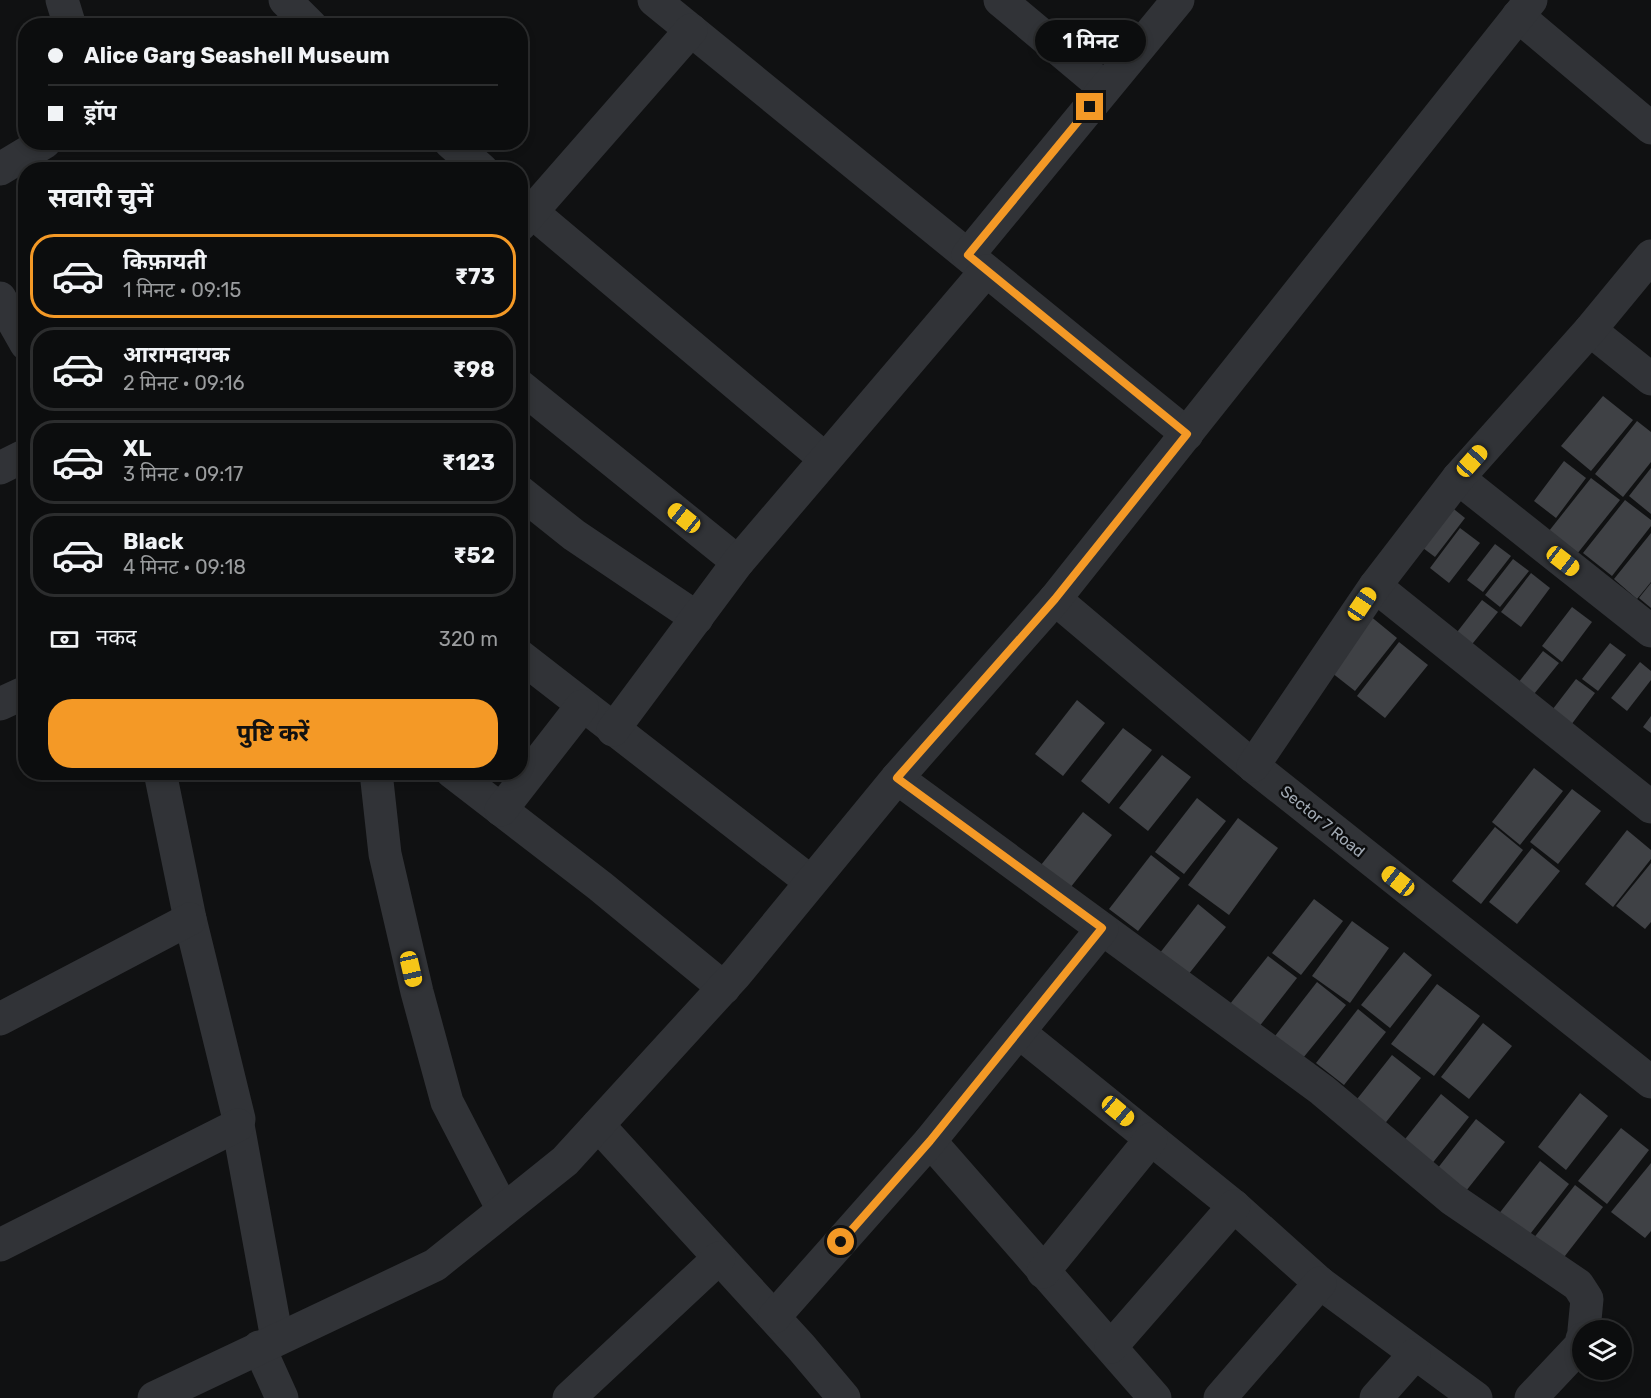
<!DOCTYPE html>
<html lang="hi">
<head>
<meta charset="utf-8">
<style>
  :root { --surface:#0c0d0e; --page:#151617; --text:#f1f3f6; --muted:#9a9c9e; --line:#2c2d2e; --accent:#f49926 }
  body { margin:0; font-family:Rubik,"Noto Sans Devanagari",sans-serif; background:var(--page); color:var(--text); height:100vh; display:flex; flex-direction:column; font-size:22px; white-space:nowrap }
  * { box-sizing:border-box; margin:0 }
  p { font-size:20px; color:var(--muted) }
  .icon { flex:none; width:33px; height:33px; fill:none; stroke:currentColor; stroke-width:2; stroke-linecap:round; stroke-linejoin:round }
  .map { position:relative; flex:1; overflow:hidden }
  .sheet { position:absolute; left:18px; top:162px; width:510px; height:618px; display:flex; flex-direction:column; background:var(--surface); border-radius:24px; box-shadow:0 3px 9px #0003,0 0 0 2px var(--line) }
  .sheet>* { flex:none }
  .banner { position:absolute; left:18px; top:18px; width:510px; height:132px; border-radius:24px; box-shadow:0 3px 9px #0003,0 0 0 2px var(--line); display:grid; align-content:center; height:132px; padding:0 30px; background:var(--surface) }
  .controls { position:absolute; left:1572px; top:1320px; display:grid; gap:12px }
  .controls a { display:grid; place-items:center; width:60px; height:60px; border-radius:50%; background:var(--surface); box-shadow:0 3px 9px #0003,0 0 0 2px var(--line); font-size:30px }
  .end { position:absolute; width:27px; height:27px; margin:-14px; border:8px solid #f49926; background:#111; box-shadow:0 0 0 3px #111 }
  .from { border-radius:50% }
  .bubble { position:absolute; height:42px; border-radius:21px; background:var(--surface); box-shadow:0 3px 9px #0003,0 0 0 2px var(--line); font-size:20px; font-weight:700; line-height:42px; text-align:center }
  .car { position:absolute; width:18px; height:36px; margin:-18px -9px; border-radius:8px; box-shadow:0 0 4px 2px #0007; background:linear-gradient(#f5c518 24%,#345 0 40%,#f5c518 0 76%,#345 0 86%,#f5c518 0) }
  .banner b { display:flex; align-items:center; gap:21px; height:57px; font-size:22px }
  .banner b+b { border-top:2px solid var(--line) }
  .banner i { width:15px; height:15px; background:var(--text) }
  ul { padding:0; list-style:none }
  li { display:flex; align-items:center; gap:18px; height:84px; margin:0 12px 9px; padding:0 18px; border:3px solid var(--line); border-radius:24px }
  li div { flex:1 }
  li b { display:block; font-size:22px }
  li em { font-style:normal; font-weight:700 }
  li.on { border-color:var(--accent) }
  li>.icon { width:54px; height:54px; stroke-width:1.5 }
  h2 { padding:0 30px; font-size:27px; line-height:72px }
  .pay { display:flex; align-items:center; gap:15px; height:66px; padding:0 30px; font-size:22px }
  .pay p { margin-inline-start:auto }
  .primary-button { display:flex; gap:12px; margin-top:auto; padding:12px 30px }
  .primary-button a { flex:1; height:69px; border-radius:24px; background:var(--accent); color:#111; font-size:24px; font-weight:700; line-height:69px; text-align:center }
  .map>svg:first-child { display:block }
</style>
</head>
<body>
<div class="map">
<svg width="1651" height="1398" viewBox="0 0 1651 1398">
  <rect width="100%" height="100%" fill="#101112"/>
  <g fill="#3f4145">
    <polygon points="1603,396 1633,420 1591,471 1561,446"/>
    <polygon points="1637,421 1651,432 1651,462 1623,497 1595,474"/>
    <polygon points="1564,461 1586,478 1556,518 1534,501"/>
    <polygon points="1651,468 1651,514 1629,496"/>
    <polygon points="1591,478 1620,500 1577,554 1549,531"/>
    <polygon points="1625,500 1651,520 1651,526 1612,576 1583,553"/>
    <polygon points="1445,502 1465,518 1435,557 1415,542"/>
    <polygon points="1460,528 1480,543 1449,583 1430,568"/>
    <polygon points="1651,533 1651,582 1637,599 1614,579"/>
    <polygon points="1495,544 1511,556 1483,592 1467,580"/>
    <polygon points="1513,559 1529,571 1500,607 1485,595"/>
    <polygon points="1531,573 1550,588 1521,627 1501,612"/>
    <polygon points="1651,583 1651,608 1639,598"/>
    <polygon points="1482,600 1498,612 1469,648 1454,636"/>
    <polygon points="1572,607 1592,622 1562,662 1542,646"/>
    <polygon points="1369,615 1397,638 1355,691 1327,669"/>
    <polygon points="1399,642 1428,665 1385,718 1357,696"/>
    <polygon points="1610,643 1626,655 1598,691 1582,679"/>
    <polygon points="1543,651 1559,663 1530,699 1515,687"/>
    <polygon points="1640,662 1651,671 1651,680 1627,711 1611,698"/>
    <polygon points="1576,679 1595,693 1565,733 1546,718"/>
    <polygon points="1077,700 1105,723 1063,776 1035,754"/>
    <polygon points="1651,716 1651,733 1643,727"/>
    <polygon points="1123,728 1152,750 1109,804 1081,781"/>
    <polygon points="1162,755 1191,777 1148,831 1119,808"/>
    <polygon points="1534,768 1563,791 1520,845 1492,822"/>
    <polygon points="1572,789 1601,811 1558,864 1530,842"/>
    <polygon points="1197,798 1226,821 1184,874 1155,852"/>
    <polygon points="1083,812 1112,835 1070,888 1041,865"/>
    <polygon points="1238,818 1278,848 1229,915 1188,885"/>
    <polygon points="1495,827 1523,850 1481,904 1452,881"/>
    <polygon points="1627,830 1651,850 1651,859 1613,907 1585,884"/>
    <polygon points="1532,848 1560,871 1517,924 1489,902"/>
    <polygon points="1151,855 1180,878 1138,931 1109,909"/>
    <polygon points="1651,863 1651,922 1645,929 1616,906"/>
    <polygon points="1314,899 1343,921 1301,975 1272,953"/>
    <polygon points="1198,904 1226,927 1184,980 1156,958"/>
    <polygon points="1352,921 1389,948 1350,1003 1312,976"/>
    <polygon points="1404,952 1432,975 1390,1028 1361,1005"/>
    <polygon points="1268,956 1297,978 1255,1032 1226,1009"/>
    <polygon points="1317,982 1346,1005 1303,1058 1275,1036"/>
    <polygon points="1437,984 1480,1016 1434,1076 1391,1044"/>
    <polygon points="1358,1009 1386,1032 1344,1085 1316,1063"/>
    <polygon points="1483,1023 1512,1046 1469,1099 1441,1077"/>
    <polygon points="1392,1055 1421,1078 1379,1131 1350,1108"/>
    <polygon points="1580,1093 1608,1116 1566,1170 1538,1147"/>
    <polygon points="1441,1094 1469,1117 1427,1170 1398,1148"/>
    <polygon points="1476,1119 1505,1142 1462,1196 1434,1173"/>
    <polygon points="1621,1128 1649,1150 1607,1204 1578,1181"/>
    <polygon points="1540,1161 1569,1184 1527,1238 1498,1215"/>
    <polygon points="1651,1163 1651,1231 1645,1238 1611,1212"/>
    <polygon points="1575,1185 1603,1207 1561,1261 1533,1239"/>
  </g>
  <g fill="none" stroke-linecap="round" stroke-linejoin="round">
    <g stroke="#313337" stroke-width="33">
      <polyline points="62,0 70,26"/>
      <polyline points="285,0 311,26"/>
      <polyline points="654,0 1187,434"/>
      <polyline points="1000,0 1105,88"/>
      <polyline points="1518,16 1651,128"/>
      <polyline points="450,142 482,170"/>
      <polyline points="0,169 45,142"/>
      <polyline points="520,202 824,458"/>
      <polyline points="520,225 691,30"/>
      <polyline points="968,255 1178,0"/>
      <polyline points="0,298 26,344"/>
      <polyline points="1590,330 1651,379"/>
      <polyline points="520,386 738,562"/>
      <polyline points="0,468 26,455"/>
      <polyline points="1458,478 1651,631"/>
      <polyline points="520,492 574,535 697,618"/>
      <polyline points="1375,586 1651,807"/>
      <polyline points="1055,599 1253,766 1651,1082"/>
      <polyline points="520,656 811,882"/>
      <polyline points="0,704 26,692"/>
      <polyline points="613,730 738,562 986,271"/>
      <polyline points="1253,766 1375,586 1458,478 1590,330 1651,256"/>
      <polyline points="160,772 190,919 239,1119 238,1125 277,1339"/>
      <polyline points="376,772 385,854 417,992 447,1102 503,1210"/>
      <polyline points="452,772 600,886 724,988"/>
      <polyline points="897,778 1322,1090 1452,1199 1578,1285 1587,1299 1584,1330"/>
      <polyline points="501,810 582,706"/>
      <polyline points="0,1019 190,919"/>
      <polyline points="1020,1033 1234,1206 1320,1283 1476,1398"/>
      <polyline points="598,1125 801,1347 844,1398"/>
      <polyline points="930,1141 1155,1398"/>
      <polyline points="0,1245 238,1125"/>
      <polyline points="1043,1272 1151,1139"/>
      <polyline points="774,1317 930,1141 1102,929"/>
      <polyline points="259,1347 282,1398"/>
      <polyline points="1111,1347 1234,1206"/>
      <polyline points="154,1398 435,1265 565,1161 736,974 897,778 1055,599 1531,0"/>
      <polyline points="569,1398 719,1258"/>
      <polyline points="1220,1398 1320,1283"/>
      <polyline points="1376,1398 1414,1355"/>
      <polyline points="1531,1398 1581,1345 1582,1339"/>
    </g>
  </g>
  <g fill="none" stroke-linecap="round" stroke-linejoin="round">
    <polyline stroke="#f49926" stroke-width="8" points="841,1242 930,1141 1102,928 897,778 1055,599 1187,434 968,255 1090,107"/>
  </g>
  <g text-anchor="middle" stroke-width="5" stroke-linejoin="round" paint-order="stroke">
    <g font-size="16" fill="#a1a9b3" stroke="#0b0c0d">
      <text transform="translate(1323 821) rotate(39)" y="6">Sector 7 Road</text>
    </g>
  </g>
</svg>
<div class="controls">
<a><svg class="icon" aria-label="layers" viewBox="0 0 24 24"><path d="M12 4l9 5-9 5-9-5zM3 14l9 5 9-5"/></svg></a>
</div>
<i class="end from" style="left:841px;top:1242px"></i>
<i class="end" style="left:1090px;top:107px"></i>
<div class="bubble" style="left:1035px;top:20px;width:111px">1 मिनट</div>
<i class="car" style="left:1472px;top:461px;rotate:42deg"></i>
<i class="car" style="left:684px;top:518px;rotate:309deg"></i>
<i class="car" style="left:1563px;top:561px;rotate:128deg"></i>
<i class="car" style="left:1362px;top:604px;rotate:34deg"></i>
<i class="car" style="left:1398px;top:881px;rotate:308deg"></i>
<i class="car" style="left:411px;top:969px;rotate:167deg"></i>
<i class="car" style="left:1118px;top:1111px;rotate:130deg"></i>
<div class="banner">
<b><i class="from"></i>Alice Garg Seashell Museum</b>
<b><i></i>ड्रॉप</b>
</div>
<section class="sheet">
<h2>सवारी चुनें</h2>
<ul>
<li class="on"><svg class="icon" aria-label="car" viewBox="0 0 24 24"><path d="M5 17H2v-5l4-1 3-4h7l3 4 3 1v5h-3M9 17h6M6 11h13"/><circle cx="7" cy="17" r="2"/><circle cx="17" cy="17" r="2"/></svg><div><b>किफ़ायती</b><p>1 मिनट · 09:15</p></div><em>₹73</em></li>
<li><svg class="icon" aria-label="car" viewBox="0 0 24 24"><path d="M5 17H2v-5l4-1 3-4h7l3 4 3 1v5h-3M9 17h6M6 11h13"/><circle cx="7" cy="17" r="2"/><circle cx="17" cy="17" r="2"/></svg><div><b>आरामदायक</b><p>2 मिनट · 09:16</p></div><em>₹98</em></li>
<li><svg class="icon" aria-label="car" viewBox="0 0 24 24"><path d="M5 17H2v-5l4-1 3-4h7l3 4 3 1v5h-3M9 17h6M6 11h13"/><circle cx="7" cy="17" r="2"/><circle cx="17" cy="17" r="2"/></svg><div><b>XL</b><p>3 मिनट · 09:17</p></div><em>₹123</em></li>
<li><svg class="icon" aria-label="car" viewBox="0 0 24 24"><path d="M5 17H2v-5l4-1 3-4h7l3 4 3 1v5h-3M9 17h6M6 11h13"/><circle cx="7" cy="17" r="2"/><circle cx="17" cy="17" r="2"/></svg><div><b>Black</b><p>4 मिनट · 09:18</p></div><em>₹52</em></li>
</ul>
<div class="pay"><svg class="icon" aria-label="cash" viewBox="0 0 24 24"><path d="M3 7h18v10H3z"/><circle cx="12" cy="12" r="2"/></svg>नकद<p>320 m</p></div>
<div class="primary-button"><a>पुष्टि करें</a></div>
</section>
</div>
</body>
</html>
